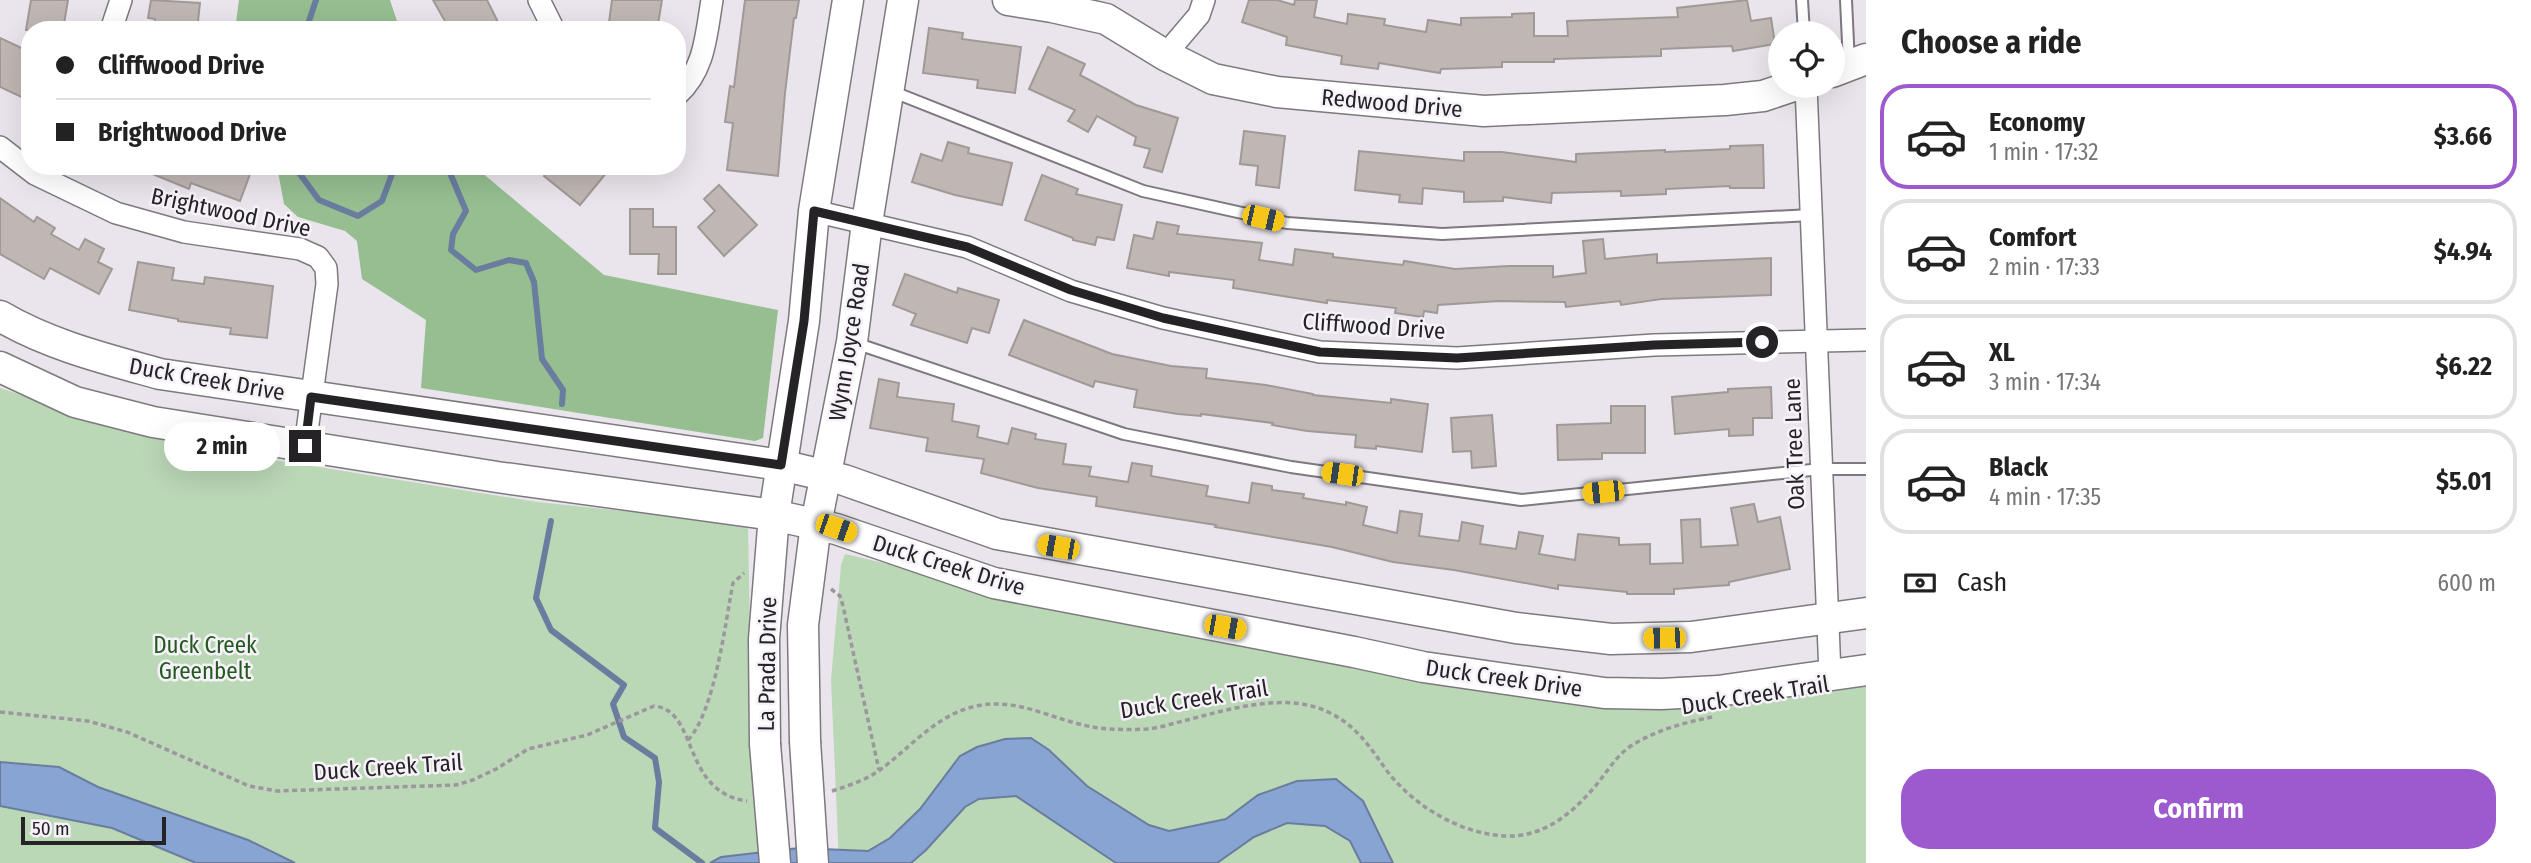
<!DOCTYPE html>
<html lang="en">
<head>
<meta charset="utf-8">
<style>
  :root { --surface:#fff; --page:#f6f6f6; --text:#222; --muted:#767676; --line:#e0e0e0; --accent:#9d59ce }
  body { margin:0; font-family:"Fira Sans Condensed",sans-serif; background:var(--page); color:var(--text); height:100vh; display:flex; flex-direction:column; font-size:26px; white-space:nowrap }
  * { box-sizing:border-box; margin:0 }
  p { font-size:23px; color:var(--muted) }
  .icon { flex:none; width:38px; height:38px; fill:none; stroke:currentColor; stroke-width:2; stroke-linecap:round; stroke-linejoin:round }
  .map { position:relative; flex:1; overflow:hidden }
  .details { display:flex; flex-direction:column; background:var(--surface); width:665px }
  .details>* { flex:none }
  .banner { position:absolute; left:21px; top:21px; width:665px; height:154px; border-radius:28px; box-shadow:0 7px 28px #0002; display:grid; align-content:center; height:154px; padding:0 35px; background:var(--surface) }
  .buttons { position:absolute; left:1768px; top:21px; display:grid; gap:14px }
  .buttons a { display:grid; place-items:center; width:77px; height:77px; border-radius:50%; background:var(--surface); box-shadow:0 7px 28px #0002; font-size:35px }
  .scale { position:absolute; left:21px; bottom:18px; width:145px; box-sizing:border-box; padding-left:7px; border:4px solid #252326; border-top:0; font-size:19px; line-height:24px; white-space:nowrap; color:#252326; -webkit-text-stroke:5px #f7f2f9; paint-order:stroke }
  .end { position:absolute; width:32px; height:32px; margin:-16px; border:9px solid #252326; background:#fff; box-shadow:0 0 0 4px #fff }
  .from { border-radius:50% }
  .bubble { position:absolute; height:49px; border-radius:24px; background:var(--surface); box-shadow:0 7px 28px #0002; font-size:23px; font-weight:700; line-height:49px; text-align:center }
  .car { position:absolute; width:21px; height:42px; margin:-21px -10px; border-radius:9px; box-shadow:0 0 5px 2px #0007; background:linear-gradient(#f5c518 24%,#345 0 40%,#f5c518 0 76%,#345 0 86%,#f5c518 0) }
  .banner b { display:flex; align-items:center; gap:24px; height:66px; font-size:26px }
  .banner b+b { border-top:2px solid var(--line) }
  .banner i { width:18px; height:18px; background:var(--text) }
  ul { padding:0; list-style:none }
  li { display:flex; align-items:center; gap:21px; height:105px; margin:0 14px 10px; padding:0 21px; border:4px solid var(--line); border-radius:28px }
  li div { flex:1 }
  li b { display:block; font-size:26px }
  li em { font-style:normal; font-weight:700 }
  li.on { border-color:var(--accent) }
  li>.icon { width:63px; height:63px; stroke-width:1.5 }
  h2 { padding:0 35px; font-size:32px; line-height:84px }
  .pay { display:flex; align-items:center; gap:18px; height:77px; padding:0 35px; font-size:26px }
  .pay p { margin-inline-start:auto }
  .primary-button { display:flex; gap:14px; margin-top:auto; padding:14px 35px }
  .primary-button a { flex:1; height:80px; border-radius:28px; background:var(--accent); color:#fff; font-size:28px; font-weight:700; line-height:80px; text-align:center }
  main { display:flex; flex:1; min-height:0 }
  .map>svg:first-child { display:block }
</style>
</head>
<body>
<main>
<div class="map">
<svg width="1866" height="863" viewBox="0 0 1866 863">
  <rect width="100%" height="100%" fill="#eae5ec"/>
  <g fill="#bad7b6">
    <polygon points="0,388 181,445 537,502 748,524 751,691 762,863 0,863"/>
    <polygon points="845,554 905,568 1026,605 1467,682 1866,682 1866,863 839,863 831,680 841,565"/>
  </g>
  <g fill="#96be91">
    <polygon points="239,0 390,0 400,30 235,30"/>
    <polygon points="277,166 474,166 604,275 778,310 763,438 755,441 421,388 426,320 362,279 357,241 345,231 298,217 284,204"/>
  </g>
  <g fill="#87a4d3" stroke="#6a7d9f" stroke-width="2">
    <polygon points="1031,738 1049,750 1087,786 1149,825 1169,831 1226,819 1258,795 1297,781 1336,779 1363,801 1393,863 1361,863 1350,841 1325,826 1287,823 1254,837 1217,863 1116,863 1016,796 979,799 965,807 926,850 911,863 710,863 721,857 799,848 868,851 890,838 920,809 960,756 977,747 1005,739"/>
    <polygon points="0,762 59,767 98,787 248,840 295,863 196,863 112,828 0,806"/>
  </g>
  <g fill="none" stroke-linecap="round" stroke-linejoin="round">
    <g stroke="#6a7d9f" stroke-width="6">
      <polyline points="306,30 316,0"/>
      <polyline points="294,166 319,200 358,216 382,201 395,166"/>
      <polyline points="444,166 450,173 466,211 453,234 451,250 476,270 509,260 526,263 534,282 542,359 563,390 562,404"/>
      <polyline points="551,521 536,598 551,630 624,685 613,704 624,737 655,758 659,782 655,828 702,863"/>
    </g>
  </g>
  <g fill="#bfb7b4" stroke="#a19996" stroke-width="2">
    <polygon points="31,0 68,0 63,30 26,30"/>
    <polygon points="151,0 200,3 197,30 154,30 155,19 148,18"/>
    <polygon points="433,0 487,0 502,30 450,30"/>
    <polygon points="612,0 662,0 657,30 608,30"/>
    <polygon points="745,0 799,0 796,18 794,18 785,93 778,176 727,170 733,123 725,122 730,86 734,87"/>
    <polygon points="1249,0 1277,0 1294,5 1295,0 1317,0 1314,17 1347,24 1348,14 1385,19 1384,25 1426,32 1428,20 1461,25 1461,18 1512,17 1512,14 1534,13 1534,36 1568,36 1567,21 1678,17 1677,8 1747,0 1751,21 1771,18 1775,44 1733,51 1732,46 1661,49 1661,56 1554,59 1554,62 1502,62 1502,67 1441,69 1440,73 1379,63 1378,69 1341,64 1342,56 1286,45 1287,37 1242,22"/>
    <polygon points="929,28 963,33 962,39 1021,47 1015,93 977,88 978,80 923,73"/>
    <polygon points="0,38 30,52 30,101 0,87"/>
    <polygon points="1048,47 1085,64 1080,75 1136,105 1178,118 1162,172 1144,167 1150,149 1134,145 1136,137 1097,116 1088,132 1068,121 1075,110 1029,89"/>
    <polygon points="1244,131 1285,136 1279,188 1256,185 1258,166 1240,164"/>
    <polygon points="948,142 969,148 968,153 1012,163 1002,205 955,195 912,182 921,154 942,161"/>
    <polygon points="1763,145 1764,188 1730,188 1730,186 1666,189 1666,194 1621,196 1621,191 1552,193 1551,203 1503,197 1503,201 1464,202 1464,192 1423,188 1422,204 1399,202 1400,195 1355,190 1359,151 1464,161 1464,152 1502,152 1576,162 1576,154 1665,150 1665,152 1730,149 1730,146"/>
    <polygon points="133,166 253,166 240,201 191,183 189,189"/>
    <polygon points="552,166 612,166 580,205 544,176"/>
    <polygon points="1042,175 1078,189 1076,194 1122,205 1114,240 1097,237 1095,245 1073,240 1073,238 1025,220"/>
    <polygon points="719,185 757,225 724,256 698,227 715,211 704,199"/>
    <polygon points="0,198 34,222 37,217 55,228 51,234 79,250 85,239 104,249 98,262 112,269 99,294 50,268 44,279 0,254"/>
    <polygon points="630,209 653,209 653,227 676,227 676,274 658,274 659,254 630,254"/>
    <polygon points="1157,222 1179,226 1177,234 1262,243 1259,260 1293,265 1295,249 1333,254 1333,257 1403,265 1404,261 1455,269 1509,266 1553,266 1553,277 1586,273 1583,241 1603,239 1605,259 1657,254 1657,263 1771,258 1771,295 1661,299 1621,305 1620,301 1566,307 1565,302 1499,301 1438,305 1437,313 1424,311 1423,317 1395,313 1396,308 1327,300 1327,303 1233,288 1234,280 1169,272 1169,276 1127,268 1134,235 1153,239"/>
    <polygon points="138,262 174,268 172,280 204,284 205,277 273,286 267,338 230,334 231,328 178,321 178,319 129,310"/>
    <polygon points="905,274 957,293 958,288 999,300 989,333 972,328 967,343 911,325 916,314 893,305"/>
    <polygon points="1024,320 1112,354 1171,366 1207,369 1206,378 1266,385 1313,394 1313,395 1391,403 1391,399 1428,404 1422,452 1376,446 1376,449 1355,447 1356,435 1307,431 1272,425 1273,423 1201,414 1201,416 1178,414 1134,407 1137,390 1095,381 1093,387 1009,355"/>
    <polygon points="879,379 899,383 897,397 954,404 952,421 979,426 977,437 1008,444 1012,428 1036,434 1035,439 1066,444 1063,464 1091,467 1089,476 1128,482 1132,463 1152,466 1151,476 1208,486 1206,496 1249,503 1252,483 1272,486 1272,490 1304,494 1303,498 1346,505 1346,502 1367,507 1363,525 1397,533 1400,511 1422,514 1419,536 1459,541 1462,522 1483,526 1480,544 1516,549 1519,532 1543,536 1539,554 1575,560 1578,534 1619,538 1619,545 1650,544 1650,564 1683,563 1681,520 1700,519 1701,547 1738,545 1731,508 1754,504 1758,522 1780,517 1790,569 1729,582 1729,585 1674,589 1674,594 1627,594 1627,592 1558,585 1558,589 1454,570 1393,562 1332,547 1215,527 1216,525 1096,506 1097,497 1038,488 981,473 984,459 926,451 928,438 870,428"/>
    <polygon points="1771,387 1772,418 1753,418 1753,435 1729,436 1729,429 1675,434 1672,397 1728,392 1728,389"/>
    <polygon points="1611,406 1645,406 1645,453 1602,453 1602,459 1558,460 1557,425 1611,423"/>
    <polygon points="1492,415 1496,466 1472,468 1471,451 1453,452 1451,418"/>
  </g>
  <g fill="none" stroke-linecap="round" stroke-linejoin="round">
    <g stroke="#7d797f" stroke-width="14">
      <g id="lane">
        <polyline points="1802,0 1804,33"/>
        <polyline points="1846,0 1849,64"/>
        <polyline points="891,91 1143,191 1287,223 1442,234 1811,215"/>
        <polyline points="855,343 1124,434 1291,467 1521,500 1821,469 1866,469"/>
      </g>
    </g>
    <g stroke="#7d797f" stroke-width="24">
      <g id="street">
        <polyline points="539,0 554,30"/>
        <polyline points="111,30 121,0"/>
        <polyline points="1165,55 1199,15 1204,0"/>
        <polyline points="1806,86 1830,674"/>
        <path d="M 677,95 C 705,70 706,35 712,0"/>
        <polyline points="0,147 35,174 116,213 184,232 300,249 318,257 326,268 327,284 305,446"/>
        <polyline points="814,211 967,247 1071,291 1163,318 1320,352 1457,358 1654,345 1866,340"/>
      </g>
    </g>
    <g stroke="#7d797f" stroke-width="33">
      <g id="secondary">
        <polyline points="1008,0 1052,7 1106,19 1165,55 1213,79 1277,92 1484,111 1725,100 1763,96 1793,86"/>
        <polyline points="1832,72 1866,59"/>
        <path d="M 0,316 C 49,345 106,359 160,374 L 781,465 L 844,480 L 997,534 L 1516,628 L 1611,639 L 1691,637 L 1866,613"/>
        <polyline points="0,367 75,402 153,422 497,477 774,515 836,529 994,583 1354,652 1423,667 1604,693 1661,694 1718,691 1866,670"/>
        <polyline points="805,741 803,625 816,524 852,342 867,223 903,0"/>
        <polyline points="765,744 764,639 774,515 804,321 814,211 848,0"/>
      </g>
    </g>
    <g stroke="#9b979d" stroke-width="3.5" stroke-dasharray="5 3.5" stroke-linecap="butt">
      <polyline points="831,589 840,596 843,606 879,770"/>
      <path d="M 0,712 L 88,721 L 127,732 L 249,786 L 277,791 L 456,785 L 473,780 L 496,769 L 528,749 L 587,735 L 654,706 C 699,710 681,792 747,801"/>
      <path d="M 688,740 C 715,711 725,624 733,583 L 744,573"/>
      <path d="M 832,791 C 848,786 866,780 880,770 C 911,747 936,715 976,706 C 1013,698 1044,715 1079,724 C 1101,730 1123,730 1147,729 C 1159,728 1171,724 1183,721 C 1227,710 1285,691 1328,712 C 1356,725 1370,747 1387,771 C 1414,806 1459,833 1504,836 C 1544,838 1573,813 1597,784 C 1607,772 1615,758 1628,748 C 1653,731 1682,723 1712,717"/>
    </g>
    <use href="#lane" stroke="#fff" stroke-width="10"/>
    <use href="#street" stroke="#fff" stroke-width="21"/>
    <use href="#secondary" stroke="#fff" stroke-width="30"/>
    <g stroke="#7d797f" stroke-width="33" stroke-linecap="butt">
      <g id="secondary-bridge">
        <polyline points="805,741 813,863"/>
        <polyline points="765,744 775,863"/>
      </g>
    </g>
    <use href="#secondary-bridge" stroke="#fff" stroke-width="30"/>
  </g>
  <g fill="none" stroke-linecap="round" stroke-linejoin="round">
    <polyline stroke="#252326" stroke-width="9" points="305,446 311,397 781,465 804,321 814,211 967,247 1071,290 1163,318 1320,352 1457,358 1654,345 1762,342"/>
  </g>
  <g text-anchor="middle" stroke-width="5" stroke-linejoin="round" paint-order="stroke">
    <g font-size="23" fill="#252326" stroke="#f7f2f9">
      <text transform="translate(1392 103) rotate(5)" y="8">Redwood Drive</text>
      <text transform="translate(231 212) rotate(12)" y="8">Brightwood Drive</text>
      <text transform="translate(1374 326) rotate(4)" y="8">Cliffwood Drive</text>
      <text transform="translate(849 342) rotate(-81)" y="8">Wynn Joyce Road</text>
      <text transform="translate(207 379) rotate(10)" y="8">Duck Creek Drive</text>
      <text transform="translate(1794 444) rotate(-92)" y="8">Oak Tree Lane</text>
      <text transform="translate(949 565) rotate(17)" y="8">Duck Creek Drive</text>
      <text transform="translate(767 664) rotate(-89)" y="8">La Prada Drive</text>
      <text transform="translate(1504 678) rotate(8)" y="8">Duck Creek Drive</text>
      <text transform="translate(1755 695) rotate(-9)" y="8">Duck Creek Trail</text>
      <text transform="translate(1194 699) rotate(-9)" y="8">Duck Creek Trail</text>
      <text transform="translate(388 767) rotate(-4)" y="8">Duck Creek Trail</text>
    </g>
    <g font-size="23" fill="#235a20" stroke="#f7f2f9">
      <text x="205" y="653">Duck Creek<tspan x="205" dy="26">Greenbelt</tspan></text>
    </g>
  </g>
</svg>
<div class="buttons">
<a><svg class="icon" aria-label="locate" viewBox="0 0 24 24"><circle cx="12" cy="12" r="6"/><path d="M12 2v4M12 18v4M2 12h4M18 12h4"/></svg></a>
</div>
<div class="scale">50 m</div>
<i class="end from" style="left:1762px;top:342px"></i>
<i class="end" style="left:305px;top:446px"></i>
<div class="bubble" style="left:164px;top:422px;width:116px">2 min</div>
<i class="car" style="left:1263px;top:218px;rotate:103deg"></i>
<i class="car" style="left:1342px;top:474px;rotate:278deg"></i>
<i class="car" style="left:1603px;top:492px;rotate:264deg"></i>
<i class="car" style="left:836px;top:528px;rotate:109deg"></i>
<i class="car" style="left:1058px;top:547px;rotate:280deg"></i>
<i class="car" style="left:1225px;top:627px;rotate:100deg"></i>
<i class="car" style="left:1664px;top:638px;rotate:269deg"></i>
<div class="banner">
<b><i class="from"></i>Cliffwood Drive</b>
<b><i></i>Brightwood Drive</b>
</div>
</div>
<section class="details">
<h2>Choose a ride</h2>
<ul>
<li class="on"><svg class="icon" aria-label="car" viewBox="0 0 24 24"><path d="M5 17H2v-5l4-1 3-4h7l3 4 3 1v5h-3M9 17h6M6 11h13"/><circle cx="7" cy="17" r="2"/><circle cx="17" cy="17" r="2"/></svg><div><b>Economy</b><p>1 min · 17:32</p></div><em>$3.66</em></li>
<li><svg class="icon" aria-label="car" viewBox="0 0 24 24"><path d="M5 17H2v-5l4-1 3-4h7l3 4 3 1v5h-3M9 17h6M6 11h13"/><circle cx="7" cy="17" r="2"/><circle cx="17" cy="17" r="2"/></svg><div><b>Comfort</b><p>2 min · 17:33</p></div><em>$4.94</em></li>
<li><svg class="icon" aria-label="car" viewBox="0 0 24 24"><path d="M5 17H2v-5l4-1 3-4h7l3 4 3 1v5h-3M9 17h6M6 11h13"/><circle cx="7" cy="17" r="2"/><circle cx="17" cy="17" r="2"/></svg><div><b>XL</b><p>3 min · 17:34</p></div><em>$6.22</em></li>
<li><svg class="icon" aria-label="car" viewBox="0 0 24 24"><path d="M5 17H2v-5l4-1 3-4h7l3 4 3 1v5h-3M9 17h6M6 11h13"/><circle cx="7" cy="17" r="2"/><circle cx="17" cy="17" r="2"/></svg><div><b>Black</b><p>4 min · 17:35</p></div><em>$5.01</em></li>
</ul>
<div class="pay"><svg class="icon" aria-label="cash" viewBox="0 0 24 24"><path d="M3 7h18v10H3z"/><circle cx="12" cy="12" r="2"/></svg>Cash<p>600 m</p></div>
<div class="primary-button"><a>Confirm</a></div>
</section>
</main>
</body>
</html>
